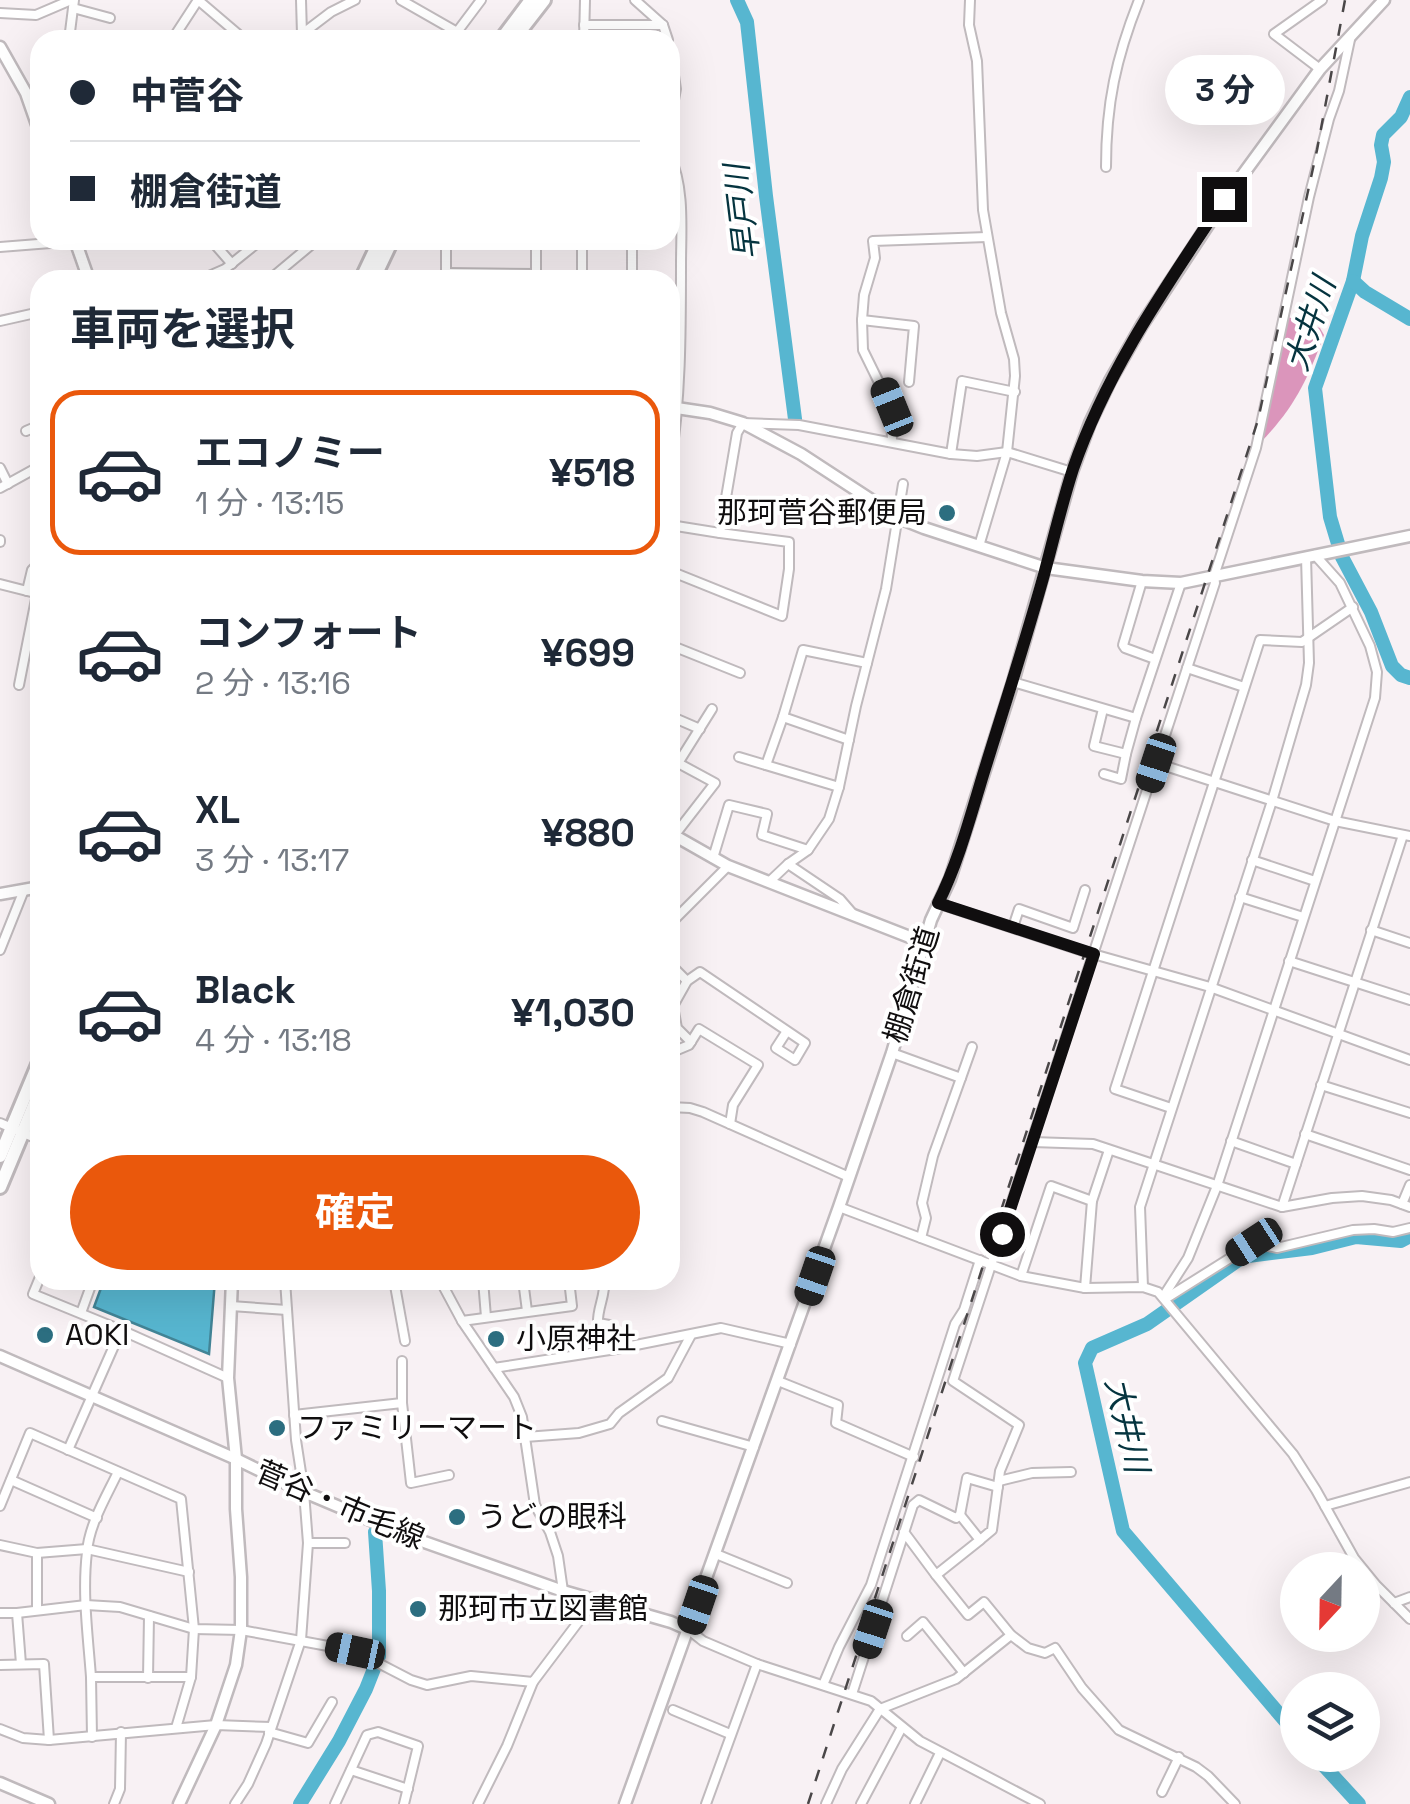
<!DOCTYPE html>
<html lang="ja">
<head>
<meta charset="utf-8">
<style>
  :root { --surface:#fff; --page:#f2f2f3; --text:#1f2937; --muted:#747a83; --line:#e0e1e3; --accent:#ea580c }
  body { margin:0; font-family:"Space Grotesk","Noto Sans JP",sans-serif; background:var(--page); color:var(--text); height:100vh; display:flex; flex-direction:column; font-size:38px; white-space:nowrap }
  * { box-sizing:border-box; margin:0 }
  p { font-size:32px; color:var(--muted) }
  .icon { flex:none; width:55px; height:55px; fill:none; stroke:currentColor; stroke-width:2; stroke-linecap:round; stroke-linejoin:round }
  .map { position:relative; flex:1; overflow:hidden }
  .details { position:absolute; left:30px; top:270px; width:650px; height:1020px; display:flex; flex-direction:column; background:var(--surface); border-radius:30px; box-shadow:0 10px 40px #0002 }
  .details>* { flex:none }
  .hud { position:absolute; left:30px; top:30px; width:650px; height:220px; border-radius:30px; box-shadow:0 10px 40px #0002; display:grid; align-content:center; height:220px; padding:0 40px; background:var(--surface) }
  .needle { width:65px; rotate:202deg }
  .fabs { position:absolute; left:1280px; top:1552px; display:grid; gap:20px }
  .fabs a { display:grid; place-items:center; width:100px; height:100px; border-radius:50%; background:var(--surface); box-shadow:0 10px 40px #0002; font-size:50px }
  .end { position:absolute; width:45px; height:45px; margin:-22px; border:12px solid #100e0f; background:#fff; box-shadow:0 0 0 5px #fff }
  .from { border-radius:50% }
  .bubble { position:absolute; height:70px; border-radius:35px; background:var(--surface); box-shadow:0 10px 40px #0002; font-size:32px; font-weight:700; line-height:70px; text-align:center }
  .car { position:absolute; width:30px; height:60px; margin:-30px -15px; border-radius:12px; box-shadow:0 0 8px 2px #0007; background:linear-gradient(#222 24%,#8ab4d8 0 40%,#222 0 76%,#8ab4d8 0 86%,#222 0) }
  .hud b { display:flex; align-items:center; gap:35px; height:95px; font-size:38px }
  .hud b+b { border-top:2px solid var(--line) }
  .hud i { width:25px; height:25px; background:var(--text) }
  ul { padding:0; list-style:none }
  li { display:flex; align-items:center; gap:30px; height:165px; margin:0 20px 15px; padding:0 20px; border:5px solid transparent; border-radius:30px }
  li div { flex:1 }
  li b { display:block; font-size:38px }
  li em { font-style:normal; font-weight:700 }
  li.on { border-color:var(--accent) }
  li>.icon { width:90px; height:90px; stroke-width:1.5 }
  h2 { padding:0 40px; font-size:45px; line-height:120px }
  .action { display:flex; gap:20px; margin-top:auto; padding:20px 40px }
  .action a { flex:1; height:115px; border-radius:60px; background:var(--accent); color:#fff; font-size:40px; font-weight:700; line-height:115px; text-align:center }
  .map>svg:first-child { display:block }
</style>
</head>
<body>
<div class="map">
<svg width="1410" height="1804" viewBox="0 0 1410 1804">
  <rect width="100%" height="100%" fill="#f8f1f4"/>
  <path fill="#db95bb" d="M 1288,317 L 1320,328 L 1324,335 C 1307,381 1294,408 1260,443 Z"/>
  <polygon fill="#57b6d0" stroke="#428496" stroke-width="2.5" points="104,1280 215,1280 209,1354 94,1307"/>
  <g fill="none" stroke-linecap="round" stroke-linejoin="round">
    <g stroke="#57b6d0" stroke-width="14">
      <polyline points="737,0 747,22 766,196 795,419"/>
      <polyline points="1410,97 1401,117 1383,135 1381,145 1384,162 1381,178 1362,236 1353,281 1315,388 1330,517 1342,557 1371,612 1392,666 1401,675 1410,678"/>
      <polyline points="1353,281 1365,292 1410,319"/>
      <polyline points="1298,1736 1123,1531 1085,1363 1092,1348 1147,1324 1237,1261 1248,1256 1312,1248 1356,1237 1401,1241 1410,1236"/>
      <polyline points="1314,1755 1359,1804"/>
      <polyline points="300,1804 339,1741 366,1689 379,1656 379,1591 375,1532"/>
    </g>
    <g stroke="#c0babd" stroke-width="12">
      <g id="minor">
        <polyline points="198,0 245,40"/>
        <polyline points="401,0 457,32"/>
        <polyline points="635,0 663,25 668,40"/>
        <polyline points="970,0 969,25 977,61 983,210 1001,313 1014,359 1015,376 1007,452 979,546"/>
        <polyline points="73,8 110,18"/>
        <polyline points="0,13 36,15 71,0"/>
        <polyline points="584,25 663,25"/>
        <polyline points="302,34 331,12 355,0"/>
        <polyline points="69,40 74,0"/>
        <polyline points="172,40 198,0"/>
        <polyline points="295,40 302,34 301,0"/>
        <polyline points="451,40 481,0"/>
        <polyline points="584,40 585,0"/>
        <polyline points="670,48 676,89 670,122"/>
        <polyline points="1320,69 1274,34 1322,0"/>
        <path d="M 670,156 C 685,188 681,230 681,264 C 681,332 681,400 670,467"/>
        <path d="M 1106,167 C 1106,104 1116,58 1139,0"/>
        <polyline points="189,240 191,242 193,240"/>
        <polyline points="211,240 232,264"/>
        <polyline points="446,240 446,280"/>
        <polyline points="0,247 76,241"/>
        <polyline points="447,273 536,274"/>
        <polyline points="200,280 225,269 261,240"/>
        <polyline points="269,280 317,240"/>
        <polyline points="536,280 536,240"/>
        <polyline points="582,280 582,240"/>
        <polyline points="632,280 632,240"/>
        <polyline points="862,320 863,350 891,407 892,442"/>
        <polyline points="0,321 40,312"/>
        <polyline points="909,382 914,326 862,320 864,295 875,258 873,241 987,237"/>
        <polyline points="26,431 40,425"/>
        <polyline points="951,454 962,381 1015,392"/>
        <polyline points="0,468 8,484"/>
        <polyline points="0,488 40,466"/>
        <polyline points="670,525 720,533 737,433 743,423 799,425 951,454 977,456 1007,452 1072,472"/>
        <polyline points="0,540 0,542"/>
        <polyline points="670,571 782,616 789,569 789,542 720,533"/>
        <polyline points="1142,581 1123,645 1125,648 1155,659"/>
        <polyline points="0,584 39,594"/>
        <polyline points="27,591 32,570 40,562"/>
        <polyline points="670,645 740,673"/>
        <polyline points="1187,668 1244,687"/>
        <polyline points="1013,682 1136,718"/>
        <polyline points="19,685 37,594"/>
        <polyline points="1103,709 1094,746 1126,754 1136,718 1181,583"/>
        <polyline points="670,716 700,729"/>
        <polyline points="849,740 783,717 803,650 867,663"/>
        <polyline points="739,757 839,787 829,819 808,850 788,864 769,882"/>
        <polyline points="1156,763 1335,821 1410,836"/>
        <polyline points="766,765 783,717"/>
        <polyline points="1104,774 1121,779 1126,754"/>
        <polyline points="670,776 712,709"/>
        <polyline points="839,787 856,706 886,589 903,484"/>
        <polyline points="670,841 715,783 678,763"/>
        <polyline points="713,858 729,805 767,814 762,835 808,850"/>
        <polyline points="1252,860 1315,881"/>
        <polyline points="788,864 840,899 853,914"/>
        <polyline points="1240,897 1303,917"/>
        <polyline points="937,903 1086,952 1210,987 1410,1060"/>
        <polyline points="670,924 728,866"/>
        <polyline points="1013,927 1019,909 1073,928 1085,890"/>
        <polyline points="1371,930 1410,943"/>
        <polyline points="0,950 24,890"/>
        <polyline points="1289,961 1410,1000"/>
        <polyline points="670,964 687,981"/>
        <polyline points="691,1042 677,1028 673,1006 687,981 700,972 805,1043 795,1060 776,1048 787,1031"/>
        <polyline points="670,1053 689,1045 699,1029 758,1065 733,1105 730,1124"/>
        <polyline points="892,1053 961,1078 972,1047"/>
        <polyline points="1321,1085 1410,1113"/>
        <polyline points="670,1107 690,1108 703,1112 849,1177"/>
        <polyline points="1171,1108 1115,1089 1260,640 1302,642 1353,607"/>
        <polyline points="0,1123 40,1140"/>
        <polyline points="1305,1134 1410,1170"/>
        <polyline points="1231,1141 1296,1164"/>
        <polyline points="1032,1142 1093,1144 1282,1207 1332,1198 1362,1196 1391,1200 1410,1207"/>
        <polyline points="1402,1204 1410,1185"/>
        <polyline points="839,1207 1021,1276 1085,1288 1143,1287 1158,1292 1293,1454 1316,1490 1354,1558 1376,1585 1410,1619"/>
        <polyline points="1282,1207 1403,835"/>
        <polyline points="921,1238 926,1218 922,1203 933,1156 961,1078"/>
        <polyline points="1021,1276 1051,1186 1092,1201"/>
        <polyline points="40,1277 33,1294 121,1330 228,1378"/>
        <polyline points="394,1280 405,1341"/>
        <polyline points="440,1280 462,1321 514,1397 522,1417 535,1505 550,1532 558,1556 563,1591"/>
        <polyline points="483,1280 486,1317"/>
        <polyline points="523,1280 527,1311"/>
        <path d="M 604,1280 C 606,1295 597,1308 598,1323 L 609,1325 L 616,1349"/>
        <polyline points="1143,1287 1140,1207 1272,801 1306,685 1309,663 1306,557"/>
        <polyline points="1085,1288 1092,1201 1109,1150"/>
        <polyline points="1163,1297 1188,1258 1217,1186 1375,698 1377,672 1370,646 1340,583 1315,555"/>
        <polyline points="1165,1299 1254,1243 1277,1248 1353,1230 1374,1229 1393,1232 1410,1228"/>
        <polyline points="231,1306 287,1310"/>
        <polyline points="81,1313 93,1280"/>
        <polyline points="462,1321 572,1306 569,1280"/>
        <polyline points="402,1361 402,1403"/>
        <polyline points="494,1368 616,1349 721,1328 791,1344"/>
        <polyline points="778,1381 838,1405 836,1423 914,1457"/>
        <polyline points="294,1415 402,1403 411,1483 449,1475"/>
        <polyline points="662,1421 754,1447"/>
        <polyline points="525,1437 579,1433 610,1424 619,1413 668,1378 691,1335"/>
        <polyline points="68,1450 121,1330"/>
        <path d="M 118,1472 C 106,1497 89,1525 87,1552 C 82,1593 88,1636 91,1677 L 191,1677"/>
        <polyline points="11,1480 97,1518"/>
        <polyline points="999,1481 1032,1473 1071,1472"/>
        <polyline points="0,1506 30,1433 181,1499 194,1629 191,1677 176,1728"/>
        <polyline points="1325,1506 1410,1482"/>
        <polyline points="960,1515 967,1478 998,1487"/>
        <polyline points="980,1540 992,1530 1000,1471 1019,1425 953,1381 1215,583 1214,576 1256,448 1309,197 1329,119 1339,91 1351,35"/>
        <polyline points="308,1543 345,1543"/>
        <polyline points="0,1545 37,1553 87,1549 189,1572"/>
        <polyline points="37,1553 37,1609"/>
        <polyline points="716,1554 787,1583"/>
        <polyline points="936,1575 968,1615 984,1602 1011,1635"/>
        <polyline points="1394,1603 1410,1597"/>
        <polyline points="0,1613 17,1613 86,1605 120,1607 194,1629 241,1630 355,1651 411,1680 427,1685 471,1676 533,1682 582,1617 592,1599"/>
        <polyline points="17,1613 21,1664"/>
        <polyline points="689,1630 703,1641 757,1664 871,1701 920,1741 1040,1804"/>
        <polyline points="907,1636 923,1622 964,1673"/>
        <polyline points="0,1665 44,1664 49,1740"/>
        <polyline points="91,1677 92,1737"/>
        <polyline points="148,1678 149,1616"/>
        <polyline points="823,1685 839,1647 871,1585 955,1324 964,1310 980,1260"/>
        <polyline points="852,1694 913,1505 919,1500 956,1518 960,1515 980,1540 936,1575 904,1532"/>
        <polyline points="673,1710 730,1734"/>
        <polyline points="0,1729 23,1738 49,1740 216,1725 271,1727"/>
        <polyline points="269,1732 308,1743 332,1702"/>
        <polyline points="351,1770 408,1789"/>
        <polyline points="1162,1792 1179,1757"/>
        <polyline points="114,1804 120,1789 121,1732"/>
        <polyline points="235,1804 248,1784 266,1744 301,1640 308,1543 304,1492 296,1440 285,1280"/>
        <polyline points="335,1804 367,1735 378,1732 418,1746 404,1804"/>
        <polyline points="478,1804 507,1746 533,1682"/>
        <polyline points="706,1804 757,1664"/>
        <polyline points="826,1804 842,1769 880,1709 956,1679 1011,1635 1028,1648 1045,1653 1055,1648 1082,1688 1119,1730 1196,1767 1208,1776 1235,1804"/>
        <polyline points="861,1804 902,1727"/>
        <polyline points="915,1804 940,1753"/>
      </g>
    </g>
    <g stroke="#c0babd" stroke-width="15">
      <g id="tertiary">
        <polyline points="0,47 26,93 40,133"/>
        <polyline points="75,240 89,280"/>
        <polyline points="670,407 710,413 743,423 801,454 899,518 924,528 1046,568 1142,581 1181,583 1410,536"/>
        <polyline points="670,833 728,866 925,943"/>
        <polyline points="0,894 40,887"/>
        <polyline points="0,1356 236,1459 304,1492 413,1538 563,1591 671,1622 689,1630"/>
        <polyline points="0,1783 49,1804"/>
        <polyline points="179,1804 216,1725 236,1665 241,1630 241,1577 236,1509 236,1459 228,1378 232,1280"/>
        <polyline points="625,1804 839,1207 892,1053 931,920 950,879 1013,682 1072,472 1090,423 1110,381 1142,325 1225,199 1320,69 1384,0"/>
      </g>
    </g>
    <g stroke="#c0babd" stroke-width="18">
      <g id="trunk">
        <polyline points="501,40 531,0"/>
        <polyline points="513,40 544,0"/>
        <polyline points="361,280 380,240"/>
        <polyline points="373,280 392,240"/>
        <polyline points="0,1156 40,1060"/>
        <polyline points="0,1187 40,1091"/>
      </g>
    </g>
    <use href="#minor" stroke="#fff" stroke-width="8"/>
    <use href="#tertiary" stroke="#fff" stroke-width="10"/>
    <use href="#trunk" stroke="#fff" stroke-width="12"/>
    <polyline stroke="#4a4748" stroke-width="2.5" stroke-dasharray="12 12" stroke-linecap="butt" points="808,1804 1258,420 1317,150 1345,0"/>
  </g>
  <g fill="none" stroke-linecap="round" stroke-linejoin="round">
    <path stroke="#100e0f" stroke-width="12" d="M 1002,1234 L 1094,954 L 938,903 C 958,863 970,818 983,775 C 1004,707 1026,640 1045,571 C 1054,537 1062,503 1073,469 C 1107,370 1167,285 1224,199"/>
  </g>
  <g fill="#2c6e80" stroke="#fff" stroke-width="4">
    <circle cx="947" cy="513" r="10"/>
    <circle cx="45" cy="1335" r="10"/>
    <circle cx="496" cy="1339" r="10"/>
    <circle cx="277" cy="1428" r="10"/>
    <circle cx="457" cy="1517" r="10"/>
    <circle cx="418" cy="1609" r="10"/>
  </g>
  <g text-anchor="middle" stroke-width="8" stroke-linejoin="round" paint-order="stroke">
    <g font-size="30" fill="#100e0f" stroke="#fff" text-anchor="start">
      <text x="927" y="523" text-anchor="end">那珂菅谷郵便局</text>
      <text x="65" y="1345">AOKI</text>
      <text x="516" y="1349">小原神社</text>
      <text x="297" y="1438">ファミリーマート</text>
      <text x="477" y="1527">うどの眼科</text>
      <text x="438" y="1619">那珂市立図書館</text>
    </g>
    <g font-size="30" fill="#100e0f" stroke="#fff">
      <text transform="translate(912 985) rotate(-73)" y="10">棚倉街道</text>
      <text transform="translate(340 1505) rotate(23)" y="10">菅谷・市毛線</text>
    </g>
    <g font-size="32" font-style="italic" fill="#05343f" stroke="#fff">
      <text transform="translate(742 212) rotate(-97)" y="11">早戸川</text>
      <text transform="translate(1310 324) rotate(-72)" y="11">大井川</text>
      <text transform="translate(1127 1425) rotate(77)" y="11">大井川</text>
    </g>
  </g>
</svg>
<div class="fabs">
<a><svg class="needle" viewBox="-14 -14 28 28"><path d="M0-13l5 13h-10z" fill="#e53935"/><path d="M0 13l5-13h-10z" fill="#747a83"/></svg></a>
<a><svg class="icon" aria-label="layers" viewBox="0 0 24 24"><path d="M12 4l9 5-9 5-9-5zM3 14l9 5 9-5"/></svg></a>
</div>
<i class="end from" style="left:1002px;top:1234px"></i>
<i class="end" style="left:1224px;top:199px"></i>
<div class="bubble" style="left:1165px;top:55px;width:120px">3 分</div>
<i class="car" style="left:892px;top:407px;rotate:338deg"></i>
<i class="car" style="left:1156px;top:763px;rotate:198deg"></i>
<i class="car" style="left:1254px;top:1242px;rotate:237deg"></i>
<i class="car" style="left:815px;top:1276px;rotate:199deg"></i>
<i class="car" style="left:698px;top:1605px;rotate:199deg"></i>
<i class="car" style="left:873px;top:1629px;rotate:198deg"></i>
<i class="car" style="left:355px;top:1651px;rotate:282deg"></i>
<div class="hud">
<b><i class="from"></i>中菅谷</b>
<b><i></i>棚倉街道</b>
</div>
<section class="details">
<h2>車両を選択</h2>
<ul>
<li class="on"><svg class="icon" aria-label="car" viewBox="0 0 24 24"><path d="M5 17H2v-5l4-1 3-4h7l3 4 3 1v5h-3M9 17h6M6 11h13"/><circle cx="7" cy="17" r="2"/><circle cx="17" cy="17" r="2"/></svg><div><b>エコノミー</b><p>1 分 · 13:15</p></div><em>¥518</em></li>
<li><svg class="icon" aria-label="car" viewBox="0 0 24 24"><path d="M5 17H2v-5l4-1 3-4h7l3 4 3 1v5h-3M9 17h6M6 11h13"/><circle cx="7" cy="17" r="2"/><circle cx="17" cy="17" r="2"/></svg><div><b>コンフォート</b><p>2 分 · 13:16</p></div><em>¥699</em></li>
<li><svg class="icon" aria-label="car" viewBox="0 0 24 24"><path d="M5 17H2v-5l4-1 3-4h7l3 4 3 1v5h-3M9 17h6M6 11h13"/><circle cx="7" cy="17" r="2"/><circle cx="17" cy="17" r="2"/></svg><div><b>XL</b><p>3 分 · 13:17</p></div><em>¥880</em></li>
<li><svg class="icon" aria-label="car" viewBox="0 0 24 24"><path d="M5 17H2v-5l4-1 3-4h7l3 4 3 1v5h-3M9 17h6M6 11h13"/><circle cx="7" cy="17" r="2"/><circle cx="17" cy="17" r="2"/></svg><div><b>Black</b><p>4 分 · 13:18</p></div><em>¥1,030</em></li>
</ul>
<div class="action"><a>確定</a></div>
</section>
</div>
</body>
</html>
